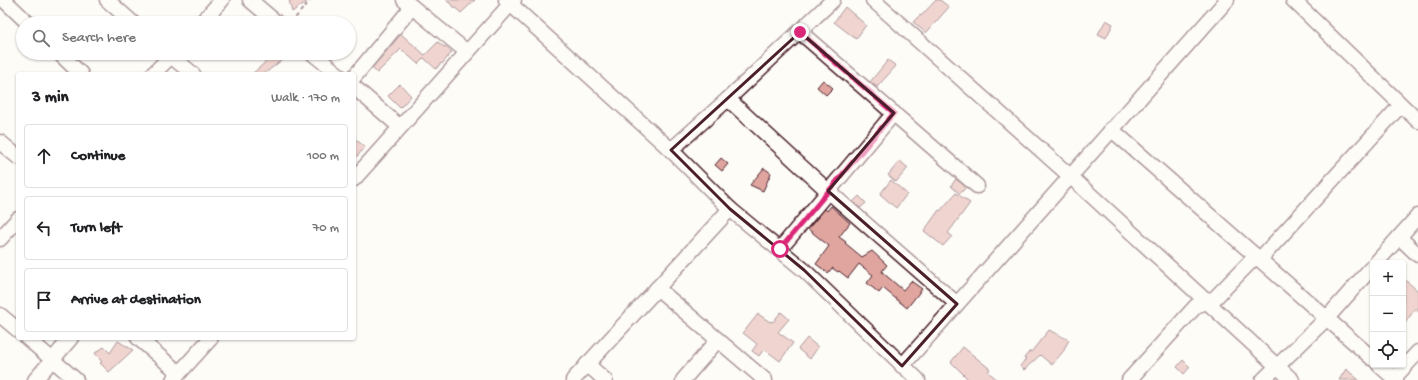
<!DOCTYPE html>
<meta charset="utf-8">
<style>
body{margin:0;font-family:"Gochi Hand",sans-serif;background:#f2f2f2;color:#202124}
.controls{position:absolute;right:12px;bottom:12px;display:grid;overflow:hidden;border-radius:4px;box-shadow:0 1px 3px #0004}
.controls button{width:36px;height:36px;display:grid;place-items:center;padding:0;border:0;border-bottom:1px solid #e0e0e0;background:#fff;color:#202124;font:20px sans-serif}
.stop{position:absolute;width:12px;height:12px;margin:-9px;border:3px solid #db2777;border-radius:50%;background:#fff}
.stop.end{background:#db2777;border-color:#fff;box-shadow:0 1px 4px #0008}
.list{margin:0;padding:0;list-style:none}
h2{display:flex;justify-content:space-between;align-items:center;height:52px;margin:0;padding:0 16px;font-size:17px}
h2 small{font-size:13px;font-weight:400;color:#757577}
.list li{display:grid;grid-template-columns:26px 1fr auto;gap:12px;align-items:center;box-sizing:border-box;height:64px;margin:0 8px 8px;padding:0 8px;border:1px solid #e0e0e0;border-radius:4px}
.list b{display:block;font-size:15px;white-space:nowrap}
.list em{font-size:13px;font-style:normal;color:#757577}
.icon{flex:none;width:22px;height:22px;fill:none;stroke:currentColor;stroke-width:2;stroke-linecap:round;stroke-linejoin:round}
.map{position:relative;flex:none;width:1418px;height:380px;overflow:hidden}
.search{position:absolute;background:#fff;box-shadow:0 1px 3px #0004;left:16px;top:16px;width:340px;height:44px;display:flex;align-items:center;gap:10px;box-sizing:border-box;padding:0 14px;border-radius:22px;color:#757577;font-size:15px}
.panel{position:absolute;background:#fff;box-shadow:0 1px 3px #0004;left:16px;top:72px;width:340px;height:268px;border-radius:4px}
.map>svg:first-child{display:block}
.building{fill:#dfa59e;stroke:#4a1f2b}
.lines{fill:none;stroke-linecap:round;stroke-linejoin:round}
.minor-casing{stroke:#4a1f2b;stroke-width:17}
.path{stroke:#4a1f2b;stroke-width:2;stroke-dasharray:4 3;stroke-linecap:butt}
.minor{stroke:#fdfcf7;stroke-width:14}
.route{stroke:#db2777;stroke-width:5}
.marked{fill:none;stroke:#4a1f2b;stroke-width:3;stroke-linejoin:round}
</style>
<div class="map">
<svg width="1418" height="380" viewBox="0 0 1418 380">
<rect width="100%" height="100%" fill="#fdfcf7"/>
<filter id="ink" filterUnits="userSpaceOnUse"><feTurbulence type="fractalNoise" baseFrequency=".025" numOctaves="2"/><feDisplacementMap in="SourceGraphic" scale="8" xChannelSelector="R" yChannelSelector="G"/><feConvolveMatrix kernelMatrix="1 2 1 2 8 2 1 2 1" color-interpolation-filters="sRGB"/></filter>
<g filter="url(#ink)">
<!-- building -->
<g class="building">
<path d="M 289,0 L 309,0 L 292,12 Z"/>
<path d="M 446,0 L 475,0 L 461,13 Z"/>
<path d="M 936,0 L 940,0 L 949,7 L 926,33 L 913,22 L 920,15 L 921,16 Z"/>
<path d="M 845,7 L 866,25 L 856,39 L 834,22 Z"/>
<path d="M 1106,20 L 1113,24 L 1106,38 L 1098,34 Z"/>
<path d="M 401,34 L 425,55 L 438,42 L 444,47 L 445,46 L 452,52 L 442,64 L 441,63 L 436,69 L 424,58 L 418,64 L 401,49 L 377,73 L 372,68 Z"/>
<path d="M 276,53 L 282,60 L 264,74 L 252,74 Z"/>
<path d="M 888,60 L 896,66 L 877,87 L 870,82 Z"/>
<path d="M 823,80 L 833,88 L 826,95 L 817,87 Z"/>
<path d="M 400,84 L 411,96 L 400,108 L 388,96 Z"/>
<path d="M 354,138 L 365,147 L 354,160 Z"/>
<path d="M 721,158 L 728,164 L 722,171 L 715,165 Z"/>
<path d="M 900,161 L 908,168 L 896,182 L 888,175 Z"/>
<path d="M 764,168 L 771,173 L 763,191 L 750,185 Z"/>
<path d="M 956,179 L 966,187 L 960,194 L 951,186 Z"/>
<path d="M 891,180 L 907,194 L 896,208 L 880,194 Z"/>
<path d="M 956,193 L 970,203 L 948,233 L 952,236 L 943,246 L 924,231 L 939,210 L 940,211 Z"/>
<path d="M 859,196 L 866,203 L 860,208 L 853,202 Z"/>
<path d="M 831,206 L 850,223 L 839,237 L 846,242 L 845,243 L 862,257 L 872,251 L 887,265 L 882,271 L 883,273 L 903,290 L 911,281 L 922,289 L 907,308 L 883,288 L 879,293 L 867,283 L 873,275 L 859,264 L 848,278 L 839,271 L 838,272 L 832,268 L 828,273 L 816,264 L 829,246 L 808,229 L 825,209 L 827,211 Z"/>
<path d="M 1403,278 L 1418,291 L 1418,312 L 1415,309 L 1403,326 Z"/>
<path d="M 781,312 L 789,319 L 778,332 L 793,343 L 780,361 L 764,349 L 759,356 L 752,351 L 757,344 L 743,333 L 758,314 L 770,322 L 771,321 L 773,322 Z"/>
<path d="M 1049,330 L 1069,340 L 1064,349 L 1065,349 L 1052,365 L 1040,355 L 1024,370 L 1020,366 L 1026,359 L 1024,358 L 1030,351 L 1031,352 Z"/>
<path d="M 807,338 L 818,347 L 810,359 L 798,349 Z"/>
<path d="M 118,341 L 133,350 L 109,372 L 100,363 L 102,362 L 95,353 L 104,347 L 110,353 Z"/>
<path d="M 963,347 L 990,369 L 988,372 L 998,380 L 969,380 L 951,362 Z"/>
<path d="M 1183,360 L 1190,367 L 1184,374 L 1177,367 Z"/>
<path d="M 1346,369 L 1359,380 L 1339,380 Z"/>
</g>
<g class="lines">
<!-- minor casing -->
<g class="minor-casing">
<g id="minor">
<path d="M 4,0 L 28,23"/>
<path d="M 107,0 L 133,23"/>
<path d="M 250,0 L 277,23"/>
<path d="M 404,0 L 467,52"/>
<path d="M 506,0 L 671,150 L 730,209 L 804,270 L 918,380"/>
<path d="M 873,0 L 1070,176 L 1292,380"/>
<path d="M 1293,0 L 1418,121"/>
<path d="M 201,23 L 222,0"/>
<path d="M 800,32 L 977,186"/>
<path d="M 59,53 L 81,74"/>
<path d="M 167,53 L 193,74"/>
<path d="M 312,53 L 338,74"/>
<path d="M 153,74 L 174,53"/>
<path d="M 354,77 L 412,7"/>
<path d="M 354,87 L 400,127"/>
<path d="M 728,99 L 828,191 L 957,304"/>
<path d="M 1111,129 L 1373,359"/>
<path d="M 0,142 L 18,157"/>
<path d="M 671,150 L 728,99 L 833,0"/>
<path d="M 354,179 L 514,0"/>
<path d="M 1399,237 L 1418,255"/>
<path d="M 0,239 L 18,219"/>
<path d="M 780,249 L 894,113"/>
<path d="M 1260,259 L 1401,105"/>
<path d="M 1376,263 L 1418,216"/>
<path d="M 657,288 L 765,380"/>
<path d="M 0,315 L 18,330"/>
<path d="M 27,338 L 76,380"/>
<path d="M 138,338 L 179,373"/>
<path d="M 587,364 L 605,380"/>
<path d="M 1379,365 L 1396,380"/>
<path d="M 902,366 L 1227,0"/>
<path d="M 1394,378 L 1418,352"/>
<path d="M 35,380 L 71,338"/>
<path d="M 173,380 L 211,338"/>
<path d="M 573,380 L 730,209"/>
<path d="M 683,380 L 718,340"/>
<path d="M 1129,380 L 1196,306 L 1215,298 L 1256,256"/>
<path d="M 1263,380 L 1327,318 L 1373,266"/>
</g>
</g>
<!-- path -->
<path class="path" d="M 291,23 L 310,0"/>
<!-- minor -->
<use href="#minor" class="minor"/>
</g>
</g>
<g class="lines" filter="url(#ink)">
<!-- route -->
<path class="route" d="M 780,249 L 894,113 L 800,32"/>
</g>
<!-- marked area -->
<path d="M0 0H1418V380H0ZM 800,32 L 894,113 L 828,191 L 957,304 L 902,366 L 804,270 L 730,209 L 671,150 Z" fill="#fdfcf7" fill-opacity=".55" fill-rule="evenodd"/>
<path class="marked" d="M 800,32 L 894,113 L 828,191 L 957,304 L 902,366 L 804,270 L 730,209 L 671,150 Z"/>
</svg>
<div class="controls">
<button>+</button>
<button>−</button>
<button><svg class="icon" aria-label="locate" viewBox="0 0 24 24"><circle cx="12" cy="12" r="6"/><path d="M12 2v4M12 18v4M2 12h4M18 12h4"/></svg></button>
</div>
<div class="stop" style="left:780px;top:249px"></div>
<div class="stop end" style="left:800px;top:32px"></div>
<div class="search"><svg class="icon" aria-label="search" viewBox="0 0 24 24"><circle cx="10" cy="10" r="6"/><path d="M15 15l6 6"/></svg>Search here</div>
<section class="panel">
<h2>3 min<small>Walk · 170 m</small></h2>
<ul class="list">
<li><svg class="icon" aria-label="ahead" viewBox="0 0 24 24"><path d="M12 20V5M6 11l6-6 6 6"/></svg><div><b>Continue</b></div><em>100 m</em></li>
<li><svg class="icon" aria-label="left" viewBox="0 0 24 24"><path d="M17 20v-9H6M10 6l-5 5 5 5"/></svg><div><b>Turn left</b></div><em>70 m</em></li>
<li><svg class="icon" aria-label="arrive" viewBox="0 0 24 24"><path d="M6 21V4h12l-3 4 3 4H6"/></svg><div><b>Arrive at destination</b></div></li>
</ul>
</section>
</div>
